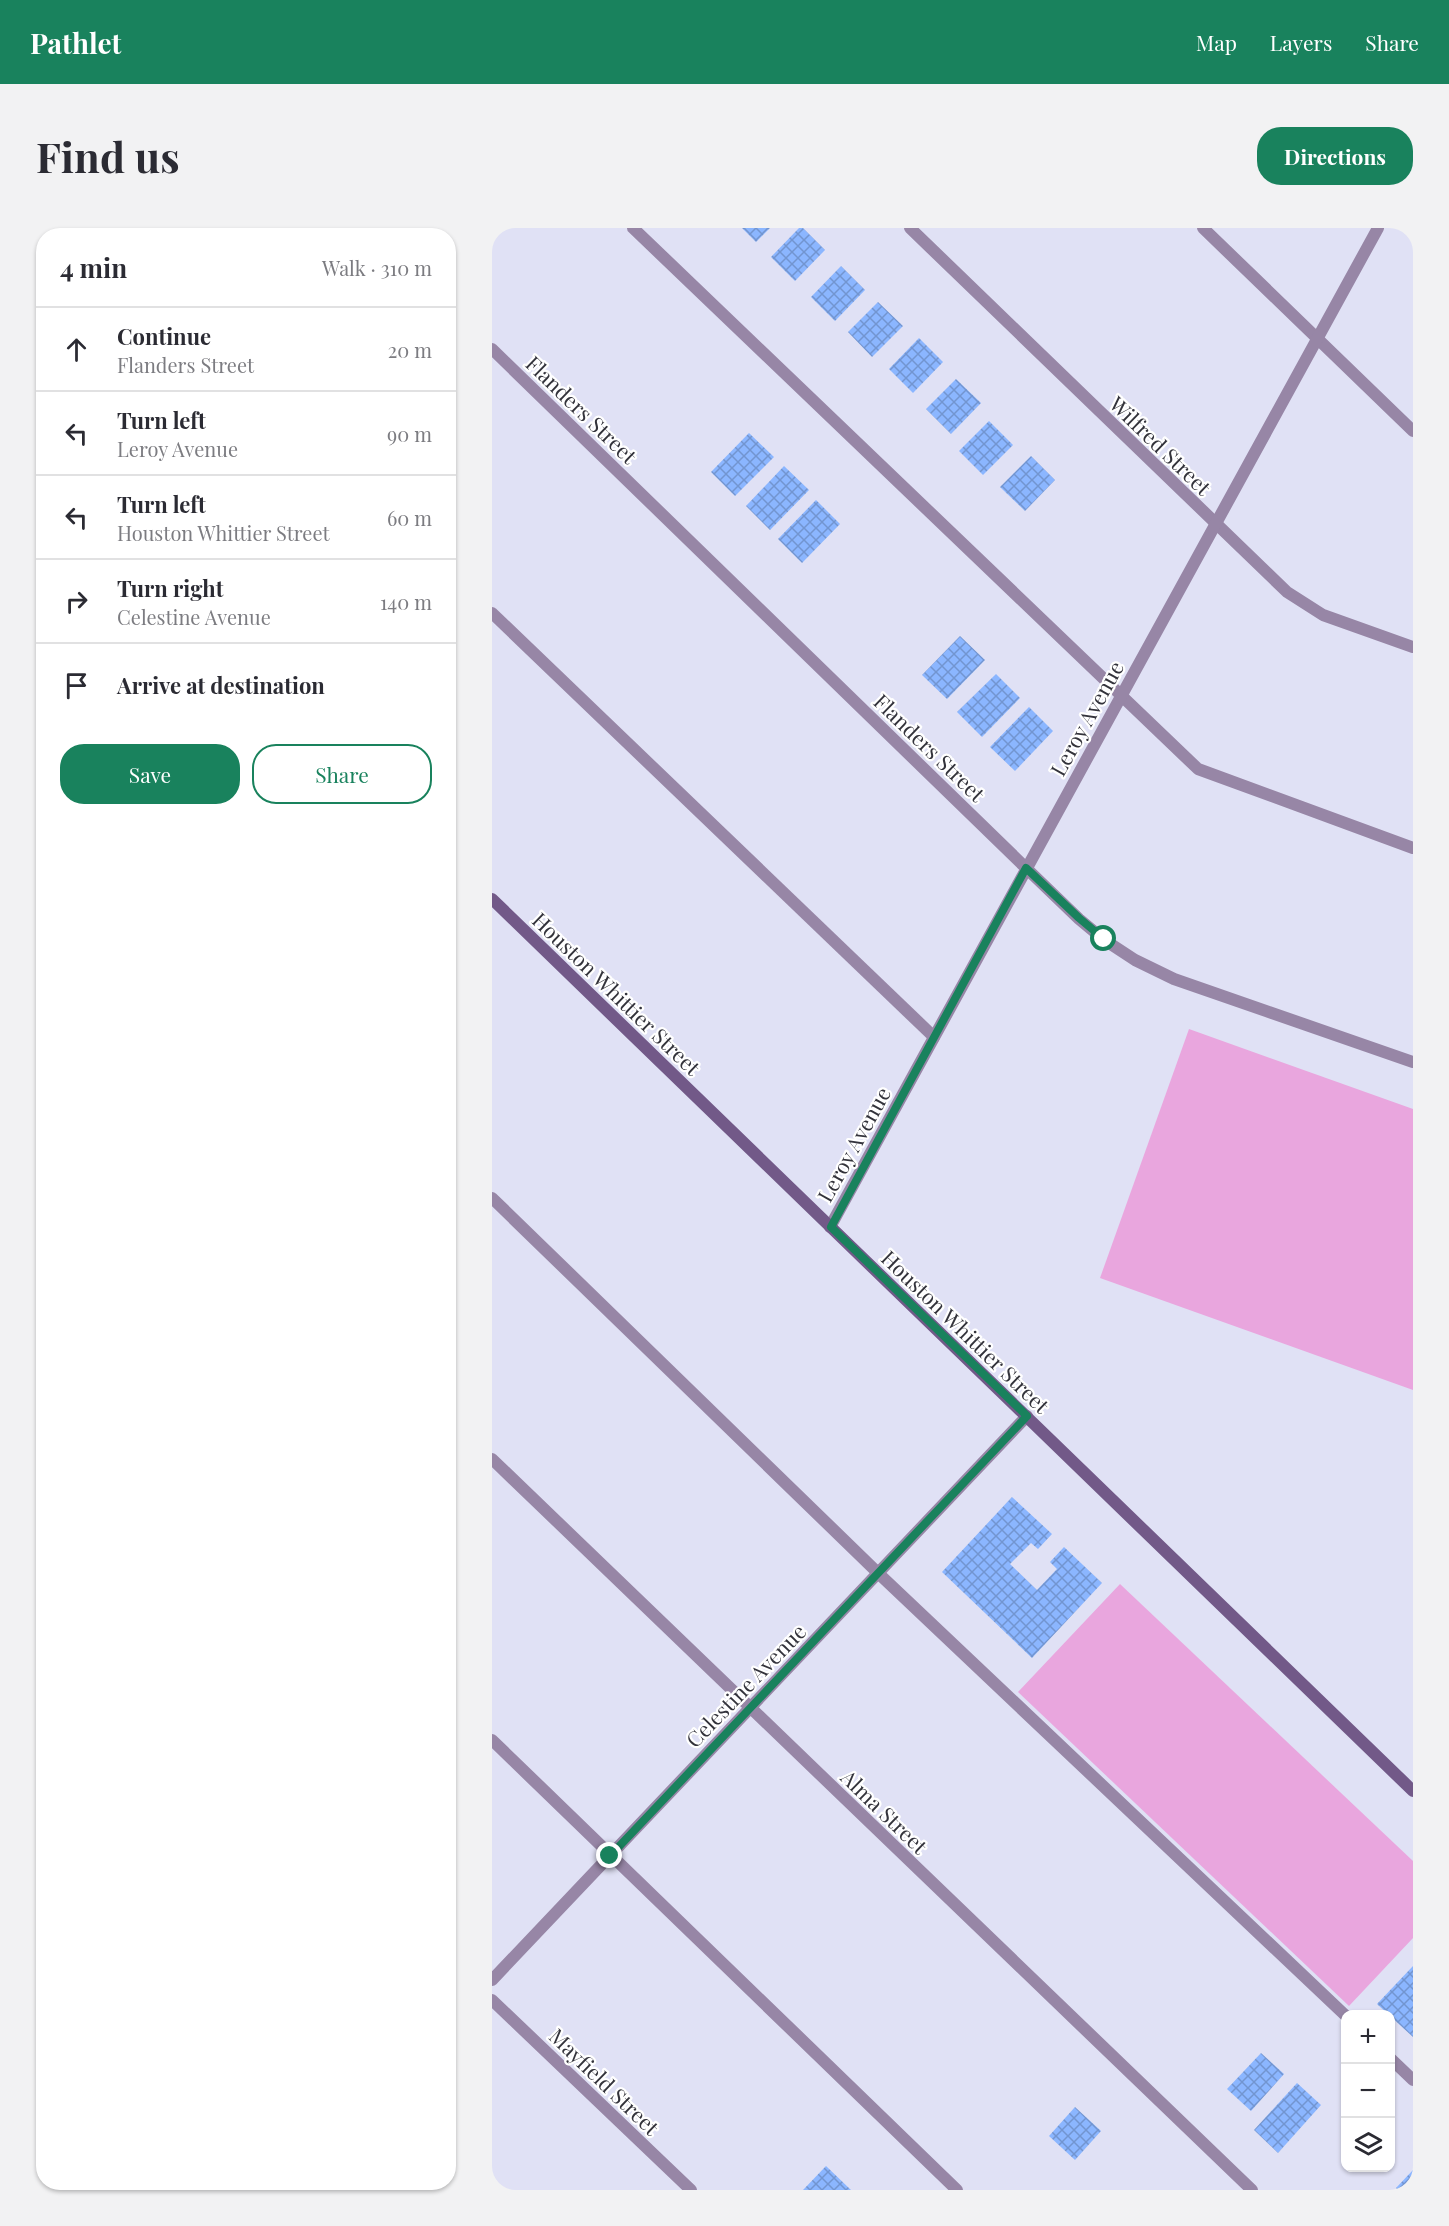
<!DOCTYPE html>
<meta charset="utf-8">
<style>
body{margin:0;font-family:"Playfair Display",serif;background:#f2f2f3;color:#2b2b33}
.controls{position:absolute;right:18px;bottom:18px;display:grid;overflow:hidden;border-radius:12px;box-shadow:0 2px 4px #0004}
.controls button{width:54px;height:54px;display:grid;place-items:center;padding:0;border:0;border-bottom:2px solid #e1e1e2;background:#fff;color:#2b2b33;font:30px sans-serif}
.stop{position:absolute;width:18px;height:18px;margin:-14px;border:4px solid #19825d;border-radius:50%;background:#fff}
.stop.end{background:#19825d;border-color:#fff;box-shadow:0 2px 6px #0008}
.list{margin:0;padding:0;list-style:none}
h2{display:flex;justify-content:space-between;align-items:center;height:78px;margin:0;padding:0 24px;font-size:26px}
h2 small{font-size:20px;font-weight:400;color:#7c7c81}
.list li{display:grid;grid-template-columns:39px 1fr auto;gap:18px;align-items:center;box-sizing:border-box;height:84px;padding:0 24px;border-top:2px solid #e1e1e2}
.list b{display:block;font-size:22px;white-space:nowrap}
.list p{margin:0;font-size:20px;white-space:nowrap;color:#7c7c81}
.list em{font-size:20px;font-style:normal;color:#7c7c81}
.actions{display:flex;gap:12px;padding:18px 24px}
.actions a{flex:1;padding:14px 0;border:2px solid #19825d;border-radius:24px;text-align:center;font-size:21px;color:#19825d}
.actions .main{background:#19825d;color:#fff}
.icon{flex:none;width:33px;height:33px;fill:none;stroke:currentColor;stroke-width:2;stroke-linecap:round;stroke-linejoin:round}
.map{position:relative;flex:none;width:921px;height:1962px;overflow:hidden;border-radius:24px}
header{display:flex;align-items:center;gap:36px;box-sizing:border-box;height:84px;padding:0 30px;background:#19825d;color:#fff}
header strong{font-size:28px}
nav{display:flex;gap:33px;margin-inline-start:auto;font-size:21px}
.intro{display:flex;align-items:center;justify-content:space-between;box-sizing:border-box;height:144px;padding:0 36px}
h1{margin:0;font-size:42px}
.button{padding:15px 27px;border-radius:24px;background:#19825d;color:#fff;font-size:21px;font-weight:700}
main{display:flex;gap:36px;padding:0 36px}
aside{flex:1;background:#fff;border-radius:24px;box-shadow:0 2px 4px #0004}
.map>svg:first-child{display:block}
.grass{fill:#e9a6de}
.building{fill:url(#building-cross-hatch)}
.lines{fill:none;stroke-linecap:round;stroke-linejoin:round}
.lane{stroke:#9786a6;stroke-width:12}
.street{stroke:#9786a6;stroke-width:12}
.secondary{stroke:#725988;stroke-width:12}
.route{stroke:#19825d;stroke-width:8}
.labels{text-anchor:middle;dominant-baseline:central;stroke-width:4.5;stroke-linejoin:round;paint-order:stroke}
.street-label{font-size:21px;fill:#33333b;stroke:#fff}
</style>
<header>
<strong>Pathlet</strong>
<nav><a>Map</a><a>Layers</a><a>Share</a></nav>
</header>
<div class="intro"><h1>Find us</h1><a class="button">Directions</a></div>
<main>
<aside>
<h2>4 min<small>Walk · 310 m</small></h2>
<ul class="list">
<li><svg class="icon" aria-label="ahead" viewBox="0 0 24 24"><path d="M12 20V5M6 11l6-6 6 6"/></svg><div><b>Continue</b><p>Flanders Street</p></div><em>20 m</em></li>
<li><svg class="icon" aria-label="left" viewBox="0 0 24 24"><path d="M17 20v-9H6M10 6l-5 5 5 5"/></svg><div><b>Turn left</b><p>Leroy Avenue</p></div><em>90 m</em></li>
<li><svg class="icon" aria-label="left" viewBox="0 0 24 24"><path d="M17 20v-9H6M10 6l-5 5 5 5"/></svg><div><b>Turn left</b><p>Houston Whittier Street</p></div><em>60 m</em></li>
<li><svg class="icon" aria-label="right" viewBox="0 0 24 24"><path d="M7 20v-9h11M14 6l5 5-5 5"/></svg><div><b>Turn right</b><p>Celestine Avenue</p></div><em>140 m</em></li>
<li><svg class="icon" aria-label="arrive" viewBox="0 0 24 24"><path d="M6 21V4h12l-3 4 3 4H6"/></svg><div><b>Arrive at destination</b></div></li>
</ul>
<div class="actions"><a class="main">Save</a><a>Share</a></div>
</aside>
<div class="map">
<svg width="921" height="1962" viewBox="0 0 921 1962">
<defs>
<pattern id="building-cross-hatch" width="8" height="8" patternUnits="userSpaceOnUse" patternTransform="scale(1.5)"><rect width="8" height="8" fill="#8bb6ff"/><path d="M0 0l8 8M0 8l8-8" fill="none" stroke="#7295d0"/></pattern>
</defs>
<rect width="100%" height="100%" fill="#e0e1f5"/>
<!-- grass -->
<g class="grass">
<path d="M 697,801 L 921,881 L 921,1162 L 608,1050 Z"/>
<path d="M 628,1356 L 921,1633 L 921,1710 L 857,1778 L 526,1464 Z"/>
</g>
<!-- building -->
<g class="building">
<path d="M 250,0 L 278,0 L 264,14 Z"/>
<path d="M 307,0 L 311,0 L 333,22 L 303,53 L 279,29 Z"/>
<path d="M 349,38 L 373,62 L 343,93 L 319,69 Z"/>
<path d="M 386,74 L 411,98 L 380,129 L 356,104 Z"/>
<path d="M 427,110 L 451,134 L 421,165 L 397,141 Z"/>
<path d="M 464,151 L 489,175 L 459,206 L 434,181 Z"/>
<path d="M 497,193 L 521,217 L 491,247 L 467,223 Z"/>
<path d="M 257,205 L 282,229 L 243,268 L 219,244 Z"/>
<path d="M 539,228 L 563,252 L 533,283 L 508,259 Z"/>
<path d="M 292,238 L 317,262 L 278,302 L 254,278 Z"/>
<path d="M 324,272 L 348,296 L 310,335 L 286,311 Z"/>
<path d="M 468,408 L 493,432 L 455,471 L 430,447 Z"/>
<path d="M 504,446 L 528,470 L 490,509 L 465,484 Z"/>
<path d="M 537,479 L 561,503 L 523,543 L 498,519 Z"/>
<path d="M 520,1269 L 560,1306 L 546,1321 L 539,1315 L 518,1336 L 545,1362 L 565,1341 L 558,1334 L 572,1319 L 610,1355 L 540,1430 L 450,1344 Z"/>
<path d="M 921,1738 L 921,1809 L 885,1776 Z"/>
<path d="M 769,1825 L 792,1846 L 759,1883 L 735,1861 Z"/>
<path d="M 805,1855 L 829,1877 L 786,1925 L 762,1902 Z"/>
<path d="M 583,1879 L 609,1903 L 583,1932 L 557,1908 Z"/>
<path d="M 334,1938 L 359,1962 L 311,1962 Z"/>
<path d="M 921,1942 L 921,1962 L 906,1962 L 904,1960 Z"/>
</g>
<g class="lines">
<!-- lane -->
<g class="lane">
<path d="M 141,0 L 706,541 L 921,620"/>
<path d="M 711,0 L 921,203"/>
<path d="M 0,385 L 442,809"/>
<path d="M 0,970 L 386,1345 L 854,1788"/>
<path d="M 0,1512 L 465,1962"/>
<path d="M 898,1830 L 921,1852"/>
</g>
<!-- street -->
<g class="street">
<path d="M 418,0 L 795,364 L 831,387 L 921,419"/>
<path d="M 0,121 L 534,640 L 587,691 L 611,711 L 643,732 L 682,751 L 921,834"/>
<path d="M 338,999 L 886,0"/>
<path d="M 0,1231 L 760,1962"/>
<path d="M 0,1752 L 535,1188"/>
<path d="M 0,1772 L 199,1962"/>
</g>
<!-- secondary -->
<path class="secondary" d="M 0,671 L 921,1563"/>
</g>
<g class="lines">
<!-- route -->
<path class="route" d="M 118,1628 L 535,1188 L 339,999 L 534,640 L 587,690 L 612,711"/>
</g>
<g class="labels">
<!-- street labels -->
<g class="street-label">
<text transform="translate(90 181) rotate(44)">Flanders Street</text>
<text transform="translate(669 217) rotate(44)">Wilfred Street</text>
<text transform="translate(594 490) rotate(-61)">Leroy Avenue</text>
<text transform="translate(438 519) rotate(44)">Flanders Street</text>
<text transform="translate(125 765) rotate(44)">Houston Whittier Street</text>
<text transform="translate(361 916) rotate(-61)">Leroy Avenue</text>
<text transform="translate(474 1103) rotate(44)">Houston Whittier Street</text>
<text transform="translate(253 1457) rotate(-46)">Celestine Avenue</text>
<text transform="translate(393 1583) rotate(44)">Alma Street</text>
<text transform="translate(113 1853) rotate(44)">Mayfield Street</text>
</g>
</g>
</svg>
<div class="controls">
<button>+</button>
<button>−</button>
<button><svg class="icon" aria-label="layers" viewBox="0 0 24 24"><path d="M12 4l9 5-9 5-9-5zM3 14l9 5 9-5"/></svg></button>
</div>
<div class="stop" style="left:612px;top:711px"></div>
<div class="stop end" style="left:118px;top:1628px"></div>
</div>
</main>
